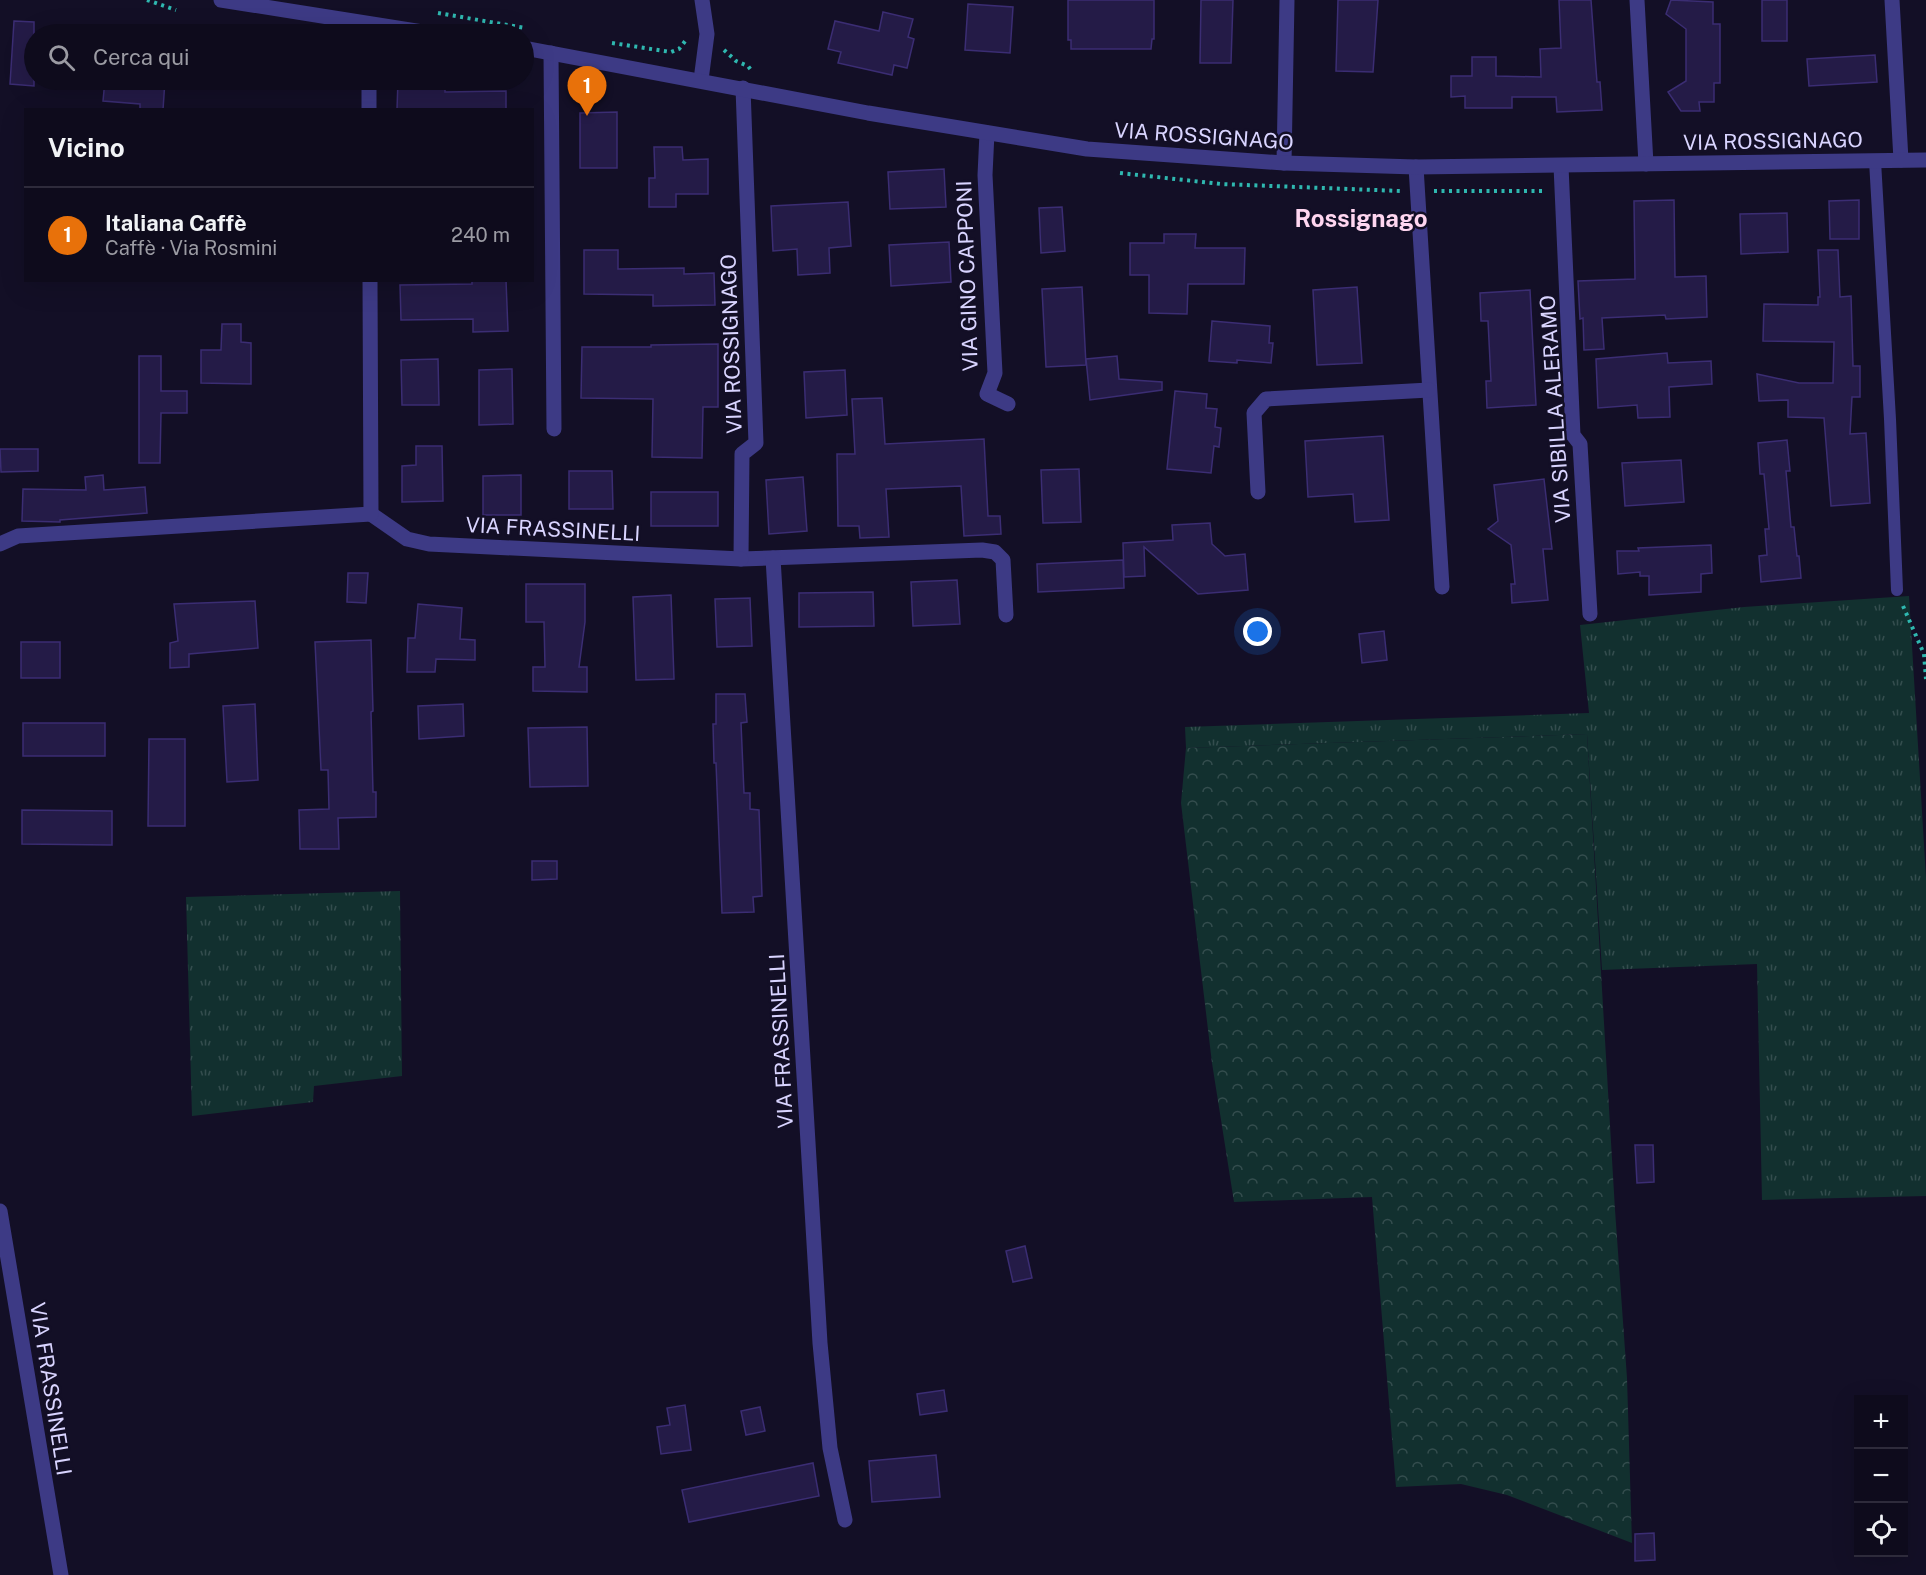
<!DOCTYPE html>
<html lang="it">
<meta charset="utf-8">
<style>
body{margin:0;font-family:"Public Sans",sans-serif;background:#171425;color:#f1f3f6}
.controls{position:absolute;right:18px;bottom:18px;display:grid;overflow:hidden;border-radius:0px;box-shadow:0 6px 24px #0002}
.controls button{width:54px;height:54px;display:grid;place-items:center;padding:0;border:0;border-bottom:2px solid #2e2b3b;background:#0e0b1c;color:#f1f3f6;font:30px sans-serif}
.you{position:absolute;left:1258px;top:632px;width:21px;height:21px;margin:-15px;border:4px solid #fff;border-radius:50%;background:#1a73e8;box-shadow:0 0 0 9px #1a73e833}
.badge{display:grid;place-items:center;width:39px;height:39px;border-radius:50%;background:#2563eb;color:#fff;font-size:20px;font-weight:700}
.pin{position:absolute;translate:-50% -50px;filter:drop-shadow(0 2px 3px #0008)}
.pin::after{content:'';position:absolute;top:32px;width:21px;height:18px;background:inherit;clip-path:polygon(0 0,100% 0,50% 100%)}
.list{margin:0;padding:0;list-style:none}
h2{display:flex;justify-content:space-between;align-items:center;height:78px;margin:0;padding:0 24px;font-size:26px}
h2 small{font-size:20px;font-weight:400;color:#9b9ba3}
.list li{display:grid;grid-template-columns:39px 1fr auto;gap:18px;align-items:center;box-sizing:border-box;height:96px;padding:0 24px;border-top:2px solid #2e2b3b}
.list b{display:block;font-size:22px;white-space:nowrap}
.list p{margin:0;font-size:20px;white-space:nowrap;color:#9b9ba3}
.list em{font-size:20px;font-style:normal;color:#9b9ba3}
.icon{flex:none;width:33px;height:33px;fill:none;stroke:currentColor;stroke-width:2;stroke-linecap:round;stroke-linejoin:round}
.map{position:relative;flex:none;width:1926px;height:1575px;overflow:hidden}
.search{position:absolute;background:#0e0b1c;box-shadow:0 6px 24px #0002;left:24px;top:24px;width:510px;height:66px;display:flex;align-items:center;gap:15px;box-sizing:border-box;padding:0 21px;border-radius:33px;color:#9b9ba3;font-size:22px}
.panel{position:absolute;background:#0e0b1c;box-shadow:0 6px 24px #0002;left:24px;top:108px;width:510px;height:174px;border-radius:0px}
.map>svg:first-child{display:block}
.grass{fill:url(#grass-tufts)}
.forest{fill:url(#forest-crowns)}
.building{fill:#241b47;stroke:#3b2d73;stroke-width:1.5}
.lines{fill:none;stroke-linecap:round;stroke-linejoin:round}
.path{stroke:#2fb8b0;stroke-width:4;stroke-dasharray:3 4.5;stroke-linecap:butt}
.service{stroke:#3d3a85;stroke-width:12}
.minor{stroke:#3d3a85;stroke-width:15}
.tertiary{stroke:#3d3a85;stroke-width:15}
.labels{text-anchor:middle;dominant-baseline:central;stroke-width:5;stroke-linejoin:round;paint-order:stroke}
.street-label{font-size:21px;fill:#d9d4ff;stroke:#130f26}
.quarter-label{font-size:24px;font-weight:bold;fill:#ffd6f0;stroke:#130f26}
</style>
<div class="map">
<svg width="1926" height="1575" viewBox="0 0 1926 1575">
<defs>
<pattern id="grass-tufts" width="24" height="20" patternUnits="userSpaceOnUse" patternTransform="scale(1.5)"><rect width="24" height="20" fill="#12302f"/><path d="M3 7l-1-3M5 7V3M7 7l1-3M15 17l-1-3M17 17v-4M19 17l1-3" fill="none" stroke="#344d4e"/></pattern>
<pattern id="forest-crowns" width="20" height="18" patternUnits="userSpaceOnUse" patternTransform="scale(1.5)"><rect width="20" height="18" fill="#12302f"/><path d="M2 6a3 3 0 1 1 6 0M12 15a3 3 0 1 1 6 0" fill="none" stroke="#344d4e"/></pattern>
</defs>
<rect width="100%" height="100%" fill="#130f26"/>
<!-- grass -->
<g class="grass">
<path d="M 1909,596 L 1926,878 L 1926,1196 L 1762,1200 L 1757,964 L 1602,970 L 1587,734 L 1186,748 L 1185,727 L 1589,713 L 1580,625 L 1744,607 Z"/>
<path d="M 400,891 L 402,1076 L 314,1086 L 313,1102 L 192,1116 L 186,897 Z"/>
</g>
<!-- forest -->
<path class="forest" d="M 1587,734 L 1615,1210 L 1627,1378 L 1632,1543 L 1507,1495 L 1461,1484 L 1396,1487 L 1372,1197 L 1234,1202 L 1212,1063 L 1181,803 L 1186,748 Z"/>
<!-- building -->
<g class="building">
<path d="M 1068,0 L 1154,0 L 1154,39 L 1152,39 L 1151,49 L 1071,49 L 1071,40 L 1068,40 Z"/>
<path d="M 1201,0 L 1233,0 L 1231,63 L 1200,63 Z"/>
<path d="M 1338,0 L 1378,0 L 1373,72 L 1336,71 Z"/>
<path d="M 1559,0 L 1591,0 L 1597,82 L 1600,82 L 1602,110 L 1557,112 L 1556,97 L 1512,97 L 1512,108 L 1465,108 L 1465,96 L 1451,97 L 1451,76 L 1472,76 L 1472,57 L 1496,57 L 1496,76 L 1541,77 L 1540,49 L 1561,48 Z"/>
<path d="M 1671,0 L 1713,2 L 1713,24 L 1720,24 L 1720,83 L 1714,83 L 1714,102 L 1699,102 L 1700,111 L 1681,111 L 1668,92 L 1686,81 L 1686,29 L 1666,14 Z"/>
<rect x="1762" y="0" width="25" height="41"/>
<path d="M 968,4 L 1013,7 L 1010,53 L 965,50 Z"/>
<path d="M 883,12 L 913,19 L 908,37 L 914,39 L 907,68 L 894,65 L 892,75 L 838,63 L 841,52 L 828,49 L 835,21 L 879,31 Z"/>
<path d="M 14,21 L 34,22 L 34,86 L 10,84 Z"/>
<path d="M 1875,55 L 1877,82 L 1809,86 L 1807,59 Z"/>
<path d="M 105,80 L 165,80 L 163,110 L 140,110 L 140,104 L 103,101 Z"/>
<path d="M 398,80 L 445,80 L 445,92 L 506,91 L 506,110 L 397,110 Z"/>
<path d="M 617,112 L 617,168 L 580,168 L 580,113 Z"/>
<path d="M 654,147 L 682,147 L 683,160 L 708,159 L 708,194 L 676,194 L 676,207 L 649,207 L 649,178 L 655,178 Z"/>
<path d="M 944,169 L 946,207 L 890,209 L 888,172 Z"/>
<path d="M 1674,200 L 1675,277 L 1706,276 L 1707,317 L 1666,319 L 1665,315 L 1602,318 L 1604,349 L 1584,350 L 1583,318 L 1580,319 L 1578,281 L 1635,279 L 1634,201 Z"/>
<path d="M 1859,200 L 1859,239 L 1830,239 L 1829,201 Z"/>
<path d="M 848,202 L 851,246 L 829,248 L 830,273 L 798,275 L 797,249 L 773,251 L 771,206 Z"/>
<path d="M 1062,207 L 1065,251 L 1041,253 L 1039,208 Z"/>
<path d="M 1787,213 L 1788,252 L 1741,254 L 1740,214 Z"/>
<path d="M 1164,234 L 1196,234 L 1195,248 L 1245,248 L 1244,284 L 1188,284 L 1187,314 L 1149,313 L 1149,275 L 1130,275 L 1130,243 L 1164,243 Z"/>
<path d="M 949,242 L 951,282 L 891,286 L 889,245 Z"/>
<path d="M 584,250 L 618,250 L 618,269 L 684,268 L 684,274 L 714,273 L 715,305 L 653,306 L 653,295 L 584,294 Z"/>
<path d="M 1818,250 L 1838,250 L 1840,297 L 1851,296 L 1853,366 L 1860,366 L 1860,397 L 1852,397 L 1850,434 L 1866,433 L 1870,503 L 1831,506 L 1824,418 L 1788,417 L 1788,400 L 1759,401 L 1757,374 L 1799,383 L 1833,383 L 1834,342 L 1763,341 L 1764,304 L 1818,305 L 1818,297 L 1820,297 Z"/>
<path d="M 472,280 L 506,280 L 508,331 L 473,332 L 473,319 L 401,320 L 400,285 L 472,284 Z"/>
<path d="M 1082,287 L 1086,365 L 1046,367 L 1042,289 Z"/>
<path d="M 1357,287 L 1362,363 L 1317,365 L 1313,290 Z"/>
<path d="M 1530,290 L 1536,405 L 1487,408 L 1486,381 L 1491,381 L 1488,321 L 1481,321 L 1480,293 Z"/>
<path d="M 1212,321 L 1270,326 L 1269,343 L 1273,343 L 1271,363 L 1237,360 L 1237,363 L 1209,361 Z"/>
<path d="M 222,324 L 241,324 L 241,342 L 251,343 L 251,384 L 201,383 L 201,350 L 221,350 Z"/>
<path d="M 718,344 L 718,407 L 703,407 L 702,458 L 652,457 L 653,399 L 581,398 L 582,347 L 651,347 L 651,345 Z"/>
<path d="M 1667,353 L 1668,363 L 1711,361 L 1712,384 L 1669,387 L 1670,417 L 1638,418 L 1637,405 L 1598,408 L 1596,359 Z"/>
<path d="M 139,356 L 161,356 L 161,391 L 187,391 L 187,413 L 161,413 L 160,463 L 139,463 Z"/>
<path d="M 1117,356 L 1119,379 L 1162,382 L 1162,390 L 1090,400 L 1086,359 Z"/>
<path d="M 438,359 L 439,405 L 402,405 L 401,360 Z"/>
<path d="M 512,369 L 513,424 L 479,425 L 479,370 Z"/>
<path d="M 845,370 L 847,415 L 806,418 L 804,372 Z"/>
<path d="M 1175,391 L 1207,394 L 1206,408 L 1217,409 L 1215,427 L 1221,428 L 1219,447 L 1214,446 L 1211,473 L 1167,469 Z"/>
<path d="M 882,398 L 885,444 L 984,439 L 988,516 L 1000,516 L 1001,534 L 964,536 L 961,486 L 886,489 L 889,537 L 860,538 L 859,526 L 838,526 L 837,454 L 855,454 L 852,399 Z"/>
<path d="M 1383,436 L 1389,520 L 1355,522 L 1353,494 L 1308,497 L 1305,441 Z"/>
<path d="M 1787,440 L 1790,471 L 1786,471 L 1791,527 L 1794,527 L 1797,556 L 1799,556 L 1801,578 L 1761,582 L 1759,556 L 1767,555 L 1765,529 L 1769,529 L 1764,474 L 1760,474 L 1758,443 Z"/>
<path d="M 416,446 L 442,446 L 443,501 L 402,502 L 402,466 L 416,465 Z"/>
<path d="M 0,449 L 38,449 L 38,471 L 1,472 Z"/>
<path d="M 1681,460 L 1684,502 L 1625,506 L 1622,463 Z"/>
<path d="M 1079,469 L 1081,522 L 1043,523 L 1041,470 Z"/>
<path d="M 569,471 L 612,471 L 613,509 L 569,509 Z"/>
<path d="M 103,475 L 104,490 L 145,487 L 147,513 L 60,520 L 60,522 L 22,521 L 23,489 L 86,490 L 85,477 Z"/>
<path d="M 521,475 L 521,515 L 483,515 L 483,476 Z"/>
<path d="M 803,477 L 807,531 L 769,534 L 766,480 Z"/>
<path d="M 1544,479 L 1552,549 L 1543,549 L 1548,600 L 1512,603 L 1511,584 L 1515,584 L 1511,545 L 1488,529 L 1498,521 L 1494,485 Z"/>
<rect x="651" y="492" width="67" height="34"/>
<path d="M 1210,523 L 1212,544 L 1225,556 L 1245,554 L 1248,590 L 1198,594 L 1144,547 L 1145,576 L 1124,577 L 1123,543 L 1173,540 L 1172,525 Z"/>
<path d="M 1711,545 L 1712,573 L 1701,574 L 1701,592 L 1649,595 L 1649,576 L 1640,576 L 1640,572 L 1618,574 L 1617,551 L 1639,551 L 1638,548 Z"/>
<path d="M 1123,560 L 1124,588 L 1038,592 L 1037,564 Z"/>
<path d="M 348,573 L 368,573 L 366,603 L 347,602 Z"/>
<path d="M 957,580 L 960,624 L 913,626 L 911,582 Z"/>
<path d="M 526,584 L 585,584 L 585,622 L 579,667 L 587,667 L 587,692 L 533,691 L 533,667 L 545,667 L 544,622 L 526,622 Z"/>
<path d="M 873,592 L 874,626 L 799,627 L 799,593 Z"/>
<path d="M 671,595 L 674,679 L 636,680 L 633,597 Z"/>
<path d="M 750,598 L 752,646 L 717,647 L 715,599 Z"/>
<path d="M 255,601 L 258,648 L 189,654 L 189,667 L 170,668 L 170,643 L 178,641 L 174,604 Z"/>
<path d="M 418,604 L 462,608 L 460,639 L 475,640 L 475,660 L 436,659 L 435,672 L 407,672 L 408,638 L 415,638 Z"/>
<path d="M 1384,631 L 1387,660 L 1362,663 L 1359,634 Z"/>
<path d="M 371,640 L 373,711 L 371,712 L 373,792 L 376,792 L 376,817 L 338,818 L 339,849 L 300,849 L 299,810 L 329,809 L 328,770 L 321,770 L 315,642 Z"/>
<rect x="21" y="642" width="39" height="36"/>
<path d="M 716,694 L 745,694 L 747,722 L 741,723 L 744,793 L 750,793 L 750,809 L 759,810 L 762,896 L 753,897 L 754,912 L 722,913 L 716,763 L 714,763 L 713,724 L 716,724 Z"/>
<path d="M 255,704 L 258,780 L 227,782 L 223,706 Z"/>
<path d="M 463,704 L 464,736 L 419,739 L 418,706 Z"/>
<rect x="23" y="723" width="82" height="33"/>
<path d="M 587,727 L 588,786 L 530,787 L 528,728 Z"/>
<path d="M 149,739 L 185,739 L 185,826 L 148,826 Z"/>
<path d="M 22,810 L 112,811 L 112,845 L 22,844 Z"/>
<path d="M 532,861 L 557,861 L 557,879 L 532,880 Z"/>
<path d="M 1635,1145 L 1653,1145 L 1654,1182 L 1637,1183 Z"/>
<path d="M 1025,1246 L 1032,1278 L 1013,1282 L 1006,1251 Z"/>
<path d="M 944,1390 L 947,1411 L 920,1415 L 917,1394 Z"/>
<path d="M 685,1405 L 691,1450 L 661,1454 L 657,1427 L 670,1425 L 667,1408 Z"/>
<path d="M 760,1407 L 765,1431 L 746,1435 L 741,1411 Z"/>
<path d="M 936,1455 L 940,1497 L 872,1502 L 869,1461 Z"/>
<path d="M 813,1463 L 819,1496 L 689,1522 L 682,1490 Z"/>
<path d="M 1654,1533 L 1655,1560 L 1635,1561 L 1635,1534 Z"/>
</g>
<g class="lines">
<!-- path -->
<g class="path">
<path d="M 147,0 L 176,10"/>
<path d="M 438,13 L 525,28"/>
<path d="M 612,43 L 671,52 L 679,49 L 686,40"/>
<path d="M 724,50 L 736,61 L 748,66 L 751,70"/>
<path d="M 1120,173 L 1221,184 L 1400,191"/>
<path d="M 1434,191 L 1544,191"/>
<path d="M 1903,606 L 1924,654 L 1926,679"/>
</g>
<!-- service -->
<path class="service" d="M 1875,161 L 1890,419 L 1897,590"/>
<!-- minor -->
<g class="minor">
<path d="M 1637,0 L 1646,164"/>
<path d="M 1892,0 L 1901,160"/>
<path d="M 551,53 L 554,429"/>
<path d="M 369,80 L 369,110"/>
<path d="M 701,80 L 707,34 L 702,0"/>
<path d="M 743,88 L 756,443 L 742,454 L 741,559 L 982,550 L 995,552 L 1003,560 L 1006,615"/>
<path d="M 987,133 L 985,175 L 995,373 L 987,394 L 1008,404"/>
<path d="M 1284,163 L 1287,0"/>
<path d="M 1561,166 L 1573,435 L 1580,444 L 1590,614"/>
<path d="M 1416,167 L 1442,587"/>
<path d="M 1258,492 L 1254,413 L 1266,399 L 1429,390"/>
<path d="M 371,514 L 407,539 L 429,544 L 741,559"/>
<path d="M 0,544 L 18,536 L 371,514 L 370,280"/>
<path d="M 773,558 L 820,1343 L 830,1448 L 845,1520"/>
<path d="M 0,1211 L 61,1575"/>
</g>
<!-- tertiary -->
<g class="tertiary">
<path d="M 221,0 L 435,34"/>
<path d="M 524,48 L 868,113 L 1087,149 L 1284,163 L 1416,167 L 1926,160"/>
</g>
</g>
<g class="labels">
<!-- street labels -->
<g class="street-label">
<text transform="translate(1204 136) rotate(4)">VIA ROSSIGNAGO</text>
<text transform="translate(1773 141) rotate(-1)">VIA ROSSIGNAGO</text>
<text transform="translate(967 276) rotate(-92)">VIA GINO CAPPONI</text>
<text transform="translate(731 344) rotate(-92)">VIA ROSSIGNAGO</text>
<text transform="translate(1555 409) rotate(-94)">VIA SIBILLA ALERAMO</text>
<text transform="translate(553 529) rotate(3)">VIA FRASSINELLI</text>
<text transform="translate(781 1041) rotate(-93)">VIA FRASSINELLI</text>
<text transform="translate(51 1389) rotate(81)">VIA FRASSINELLI</text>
</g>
<!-- quarter labels -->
<g class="quarter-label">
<text x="1361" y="218">Rossignago</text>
</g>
</g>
</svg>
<div class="controls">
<button>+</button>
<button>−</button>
<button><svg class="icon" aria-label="locate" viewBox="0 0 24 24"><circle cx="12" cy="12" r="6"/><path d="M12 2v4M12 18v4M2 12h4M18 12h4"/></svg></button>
</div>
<div class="you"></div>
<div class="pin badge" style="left:587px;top:116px;background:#e8710a">1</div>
<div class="search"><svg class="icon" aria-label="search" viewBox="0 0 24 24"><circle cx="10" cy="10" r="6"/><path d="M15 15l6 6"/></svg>Cerca qui</div>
<section class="panel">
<h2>Vicino<small></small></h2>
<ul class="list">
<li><span class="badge" style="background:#e8710a">1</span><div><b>Italiana Caffè</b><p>Caffè · Via Rosmini</p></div><em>240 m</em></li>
</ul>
</section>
</div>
